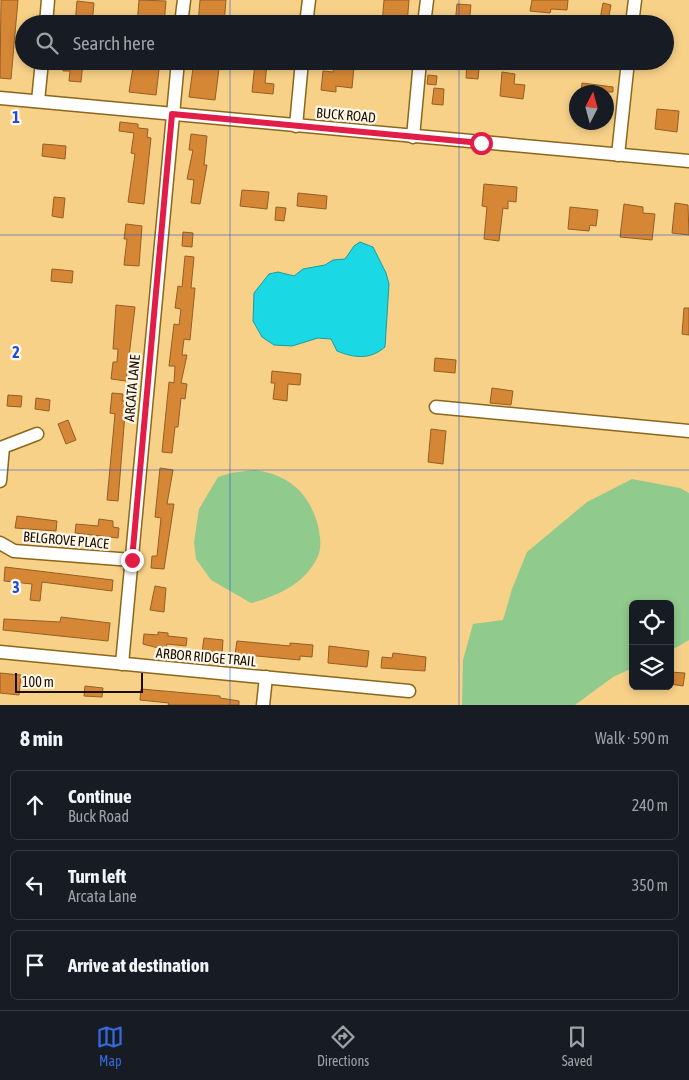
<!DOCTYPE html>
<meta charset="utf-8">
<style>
body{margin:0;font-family:"Asap Condensed",sans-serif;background:#20242c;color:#f1f3f6}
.controls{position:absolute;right:15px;bottom:15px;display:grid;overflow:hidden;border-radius:8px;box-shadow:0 2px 8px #0003}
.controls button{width:45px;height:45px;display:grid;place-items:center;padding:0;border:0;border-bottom:1px solid #363941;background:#171b24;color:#f1f3f6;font:25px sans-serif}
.compass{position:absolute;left:569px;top:85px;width:45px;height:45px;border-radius:50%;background:#171b24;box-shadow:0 2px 8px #0003;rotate:6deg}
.scale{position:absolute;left:15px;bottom:12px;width:128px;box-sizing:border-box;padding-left:5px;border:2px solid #190e00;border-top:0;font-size:14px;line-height:18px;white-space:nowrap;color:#190e00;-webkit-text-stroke:4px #fff7e9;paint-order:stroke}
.stop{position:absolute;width:15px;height:15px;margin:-11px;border:4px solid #e11d48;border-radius:50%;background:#fff}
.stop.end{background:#e11d48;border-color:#fff;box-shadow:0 1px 5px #0008}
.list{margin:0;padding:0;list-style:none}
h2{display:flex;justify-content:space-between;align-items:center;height:65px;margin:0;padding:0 20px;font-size:21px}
h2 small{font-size:16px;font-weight:400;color:#9ea1a6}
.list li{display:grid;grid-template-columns:32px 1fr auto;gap:15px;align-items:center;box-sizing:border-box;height:70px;margin:0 10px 10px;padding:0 10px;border:1px solid #363941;border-radius:8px}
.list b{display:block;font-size:19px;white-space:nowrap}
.list p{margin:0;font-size:16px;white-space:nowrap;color:#9ea1a6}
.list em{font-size:16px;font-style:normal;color:#9ea1a6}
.icon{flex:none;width:28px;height:28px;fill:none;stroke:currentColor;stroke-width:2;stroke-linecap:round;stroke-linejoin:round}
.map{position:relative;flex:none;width:689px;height:705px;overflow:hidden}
.search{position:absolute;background:#171b24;box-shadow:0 2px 8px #0003;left:15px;right:15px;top:15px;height:55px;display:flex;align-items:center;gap:12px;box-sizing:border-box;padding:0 18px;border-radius:28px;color:#9ea1a6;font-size:19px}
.sheet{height:305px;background:#171b24}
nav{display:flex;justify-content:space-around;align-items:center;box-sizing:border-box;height:70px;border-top:1px solid #363941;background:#171b24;font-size:14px;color:#9ea1a6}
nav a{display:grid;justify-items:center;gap:2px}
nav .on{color:#3569d8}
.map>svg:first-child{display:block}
.green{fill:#91ca8d}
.water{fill:#1bd8e5;stroke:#1a9ba0}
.building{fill:#d58736;stroke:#955e25}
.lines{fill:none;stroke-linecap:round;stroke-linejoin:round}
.minor-casing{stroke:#8a6719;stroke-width:15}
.minor{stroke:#fff;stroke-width:12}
.route{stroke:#e11d48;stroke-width:6}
.grid{fill:none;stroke:#1d4ed8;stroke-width:1;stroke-opacity:0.55}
.labels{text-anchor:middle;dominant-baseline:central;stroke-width:4.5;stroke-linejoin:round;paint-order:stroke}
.street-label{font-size:14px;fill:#190e00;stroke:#fff7e9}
.grid-label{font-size:16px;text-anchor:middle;font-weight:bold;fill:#1d4ed8;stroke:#fff7e9;stroke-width:4.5;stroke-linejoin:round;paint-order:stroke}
</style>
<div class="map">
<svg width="689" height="705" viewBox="0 0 689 705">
<rect width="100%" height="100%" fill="#f7d188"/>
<!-- green -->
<g class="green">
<path d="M 254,470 C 289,474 310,494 318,526 C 320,536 322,547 318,556 C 306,583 278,596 251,603 L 211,580 L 196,559 L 194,542 L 199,509 L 218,477 L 231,473 Z"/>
<path d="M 632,479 L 680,488 L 689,493 L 689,640 L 670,651 L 670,604 L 633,604 L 633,668 L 613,677 L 575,705 L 462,705 L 463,660 L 473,624 L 503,620 L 512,589 L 527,552 L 587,502 Z"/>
</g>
<!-- water -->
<path class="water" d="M 360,242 L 373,247 L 386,273 L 389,284 L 385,347 C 370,360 354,358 337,351 L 331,339 L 318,338 L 292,346 L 274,345 L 262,337 L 253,321 L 254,293 L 269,274 L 278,272 L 294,276 L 303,269 L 325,265 L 333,260 L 345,259 L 354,246 Z"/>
<!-- building -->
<g class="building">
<path d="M 1,0 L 18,0 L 11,79 L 0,78 Z"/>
<path d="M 139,0 L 166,1 L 164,24 L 137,24 Z"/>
<path d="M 200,0 L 226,0 L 224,24 L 198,24 Z"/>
<path d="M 384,0 L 409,0 L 407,24 L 382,24 Z"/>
<path d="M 532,0 L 568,0 L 567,10 L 551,9 L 550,13 L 530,11 Z"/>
<path d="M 77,1 L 94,3 L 92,24 L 75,24 Z"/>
<path d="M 603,3 L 611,5 L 608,21 L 600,19 Z"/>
<path d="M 457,4 L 471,5 L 469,24 L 455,24 Z"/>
<path d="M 64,61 L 83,62 L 81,82 L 69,81 L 70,71 L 63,71 Z"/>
<path d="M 134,61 L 160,61 L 156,95 L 129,92 Z"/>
<path d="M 194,61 L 220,61 L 215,100 L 189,97 Z"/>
<path d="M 335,61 L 363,62 L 362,68 L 354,67 L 352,88 L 336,86 L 336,92 L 321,90 L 323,71 L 333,72 Z"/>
<path d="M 467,62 L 474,63 L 474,68 L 479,69 L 478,79 L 466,78 Z"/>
<path d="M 255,63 L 267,64 L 265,83 L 274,84 L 273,94 L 252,92 Z"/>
<path d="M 502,72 L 515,74 L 514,84 L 525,85 L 523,99 L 500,96 Z"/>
<path d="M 428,75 L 437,76 L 436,85 L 427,84 Z"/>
<path d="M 582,83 L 613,87 L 613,92 L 581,92 Z"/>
<path d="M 434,88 L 444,89 L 443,105 L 432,104 Z"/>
<path d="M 657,109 L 679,111 L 677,132 L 655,129 Z"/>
<path d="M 120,122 L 138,124 L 138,128 L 148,129 L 147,137 L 151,138 L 144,204 L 128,202 L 135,154 L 131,153 L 134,133 L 119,131 Z"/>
<path d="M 191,134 L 207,136 L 204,165 L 207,165 L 200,204 L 191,203 L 194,180 L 187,179 L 193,150 L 189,150 Z"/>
<path d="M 43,144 L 66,146 L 65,159 L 42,156 Z"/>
<path d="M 484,184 L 517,187 L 516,202 L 508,201 L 508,209 L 503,208 L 499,241 L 484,239 L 487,207 L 482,206 Z"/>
<path d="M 242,190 L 269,192 L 267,209 L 240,206 Z"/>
<path d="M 298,193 L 327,196 L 326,209 L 297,206 Z"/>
<path d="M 54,197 L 65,198 L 63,218 L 52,216 Z"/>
<path d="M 675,203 L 688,205 L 689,235 L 672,233 Z"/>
<path d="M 624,204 L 643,207 L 643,213 L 655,214 L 652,240 L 620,237 Z"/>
<path d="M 276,207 L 286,208 L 284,221 L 275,220 Z"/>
<path d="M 570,207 L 598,210 L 596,226 L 590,225 L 589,231 L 568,229 Z"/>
<path d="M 126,224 L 142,226 L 139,266 L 124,265 L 127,239 L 124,239 Z"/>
<path d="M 183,232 L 193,233 L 192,247 L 182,246 Z"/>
<path d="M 185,256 L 194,257 L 191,288 L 195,288 L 190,340 L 184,339 L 182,355 L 187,355 L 181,383 L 187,384 L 185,399 L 181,398 L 178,427 L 175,427 L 172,453 L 162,452 L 169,382 L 174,383 L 175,366 L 169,366 L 174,324 L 179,325 L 181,309 L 175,308 L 178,286 L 182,287 Z"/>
<path d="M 52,269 L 73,271 L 72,283 L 51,281 Z"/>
<path d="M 116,305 L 135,307 L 126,381 L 111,379 L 113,362 L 117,362 L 118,349 L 113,349 Z"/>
<path d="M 684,308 L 689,308 L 689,335 L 682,334 Z"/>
<path d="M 435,358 L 456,360 L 455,373 L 434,371 Z"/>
<path d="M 272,371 L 301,374 L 300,385 L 288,384 L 287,401 L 273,399 L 275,383 L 271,383 Z"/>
<path d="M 492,388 L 513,391 L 511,405 L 490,403 Z"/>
<path d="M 112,393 L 123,394 L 122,401 L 126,401 L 118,501 L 107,500 L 115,414 L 110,413 Z"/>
<path d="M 8,395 L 22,396 L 21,407 L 7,406 Z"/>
<path d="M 36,398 L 50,400 L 49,411 L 35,409 Z"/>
<path d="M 68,420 L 76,440 L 66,444 L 58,424 Z"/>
<path d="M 431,429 L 446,431 L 443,464 L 428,462 Z"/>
<path d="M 160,468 L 173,470 L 167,504 L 174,504 L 164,569 L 151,568 L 152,556 L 157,556 L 161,518 L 155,517 Z"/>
<path d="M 17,516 L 57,521 L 56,531 L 15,528 Z"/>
<path d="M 99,519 L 113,521 L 113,527 L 119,528 L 118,538 L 75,533 L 76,524 L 98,526 Z"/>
<path d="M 5,567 L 113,580 L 112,591 L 42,582 L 40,601 L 30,600 L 32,584 L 4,581 Z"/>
<path d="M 155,586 L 166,588 L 164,612 L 150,610 Z"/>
<path d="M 61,617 L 110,623 L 108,641 L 3,630 L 4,619 L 60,622 Z"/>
<path d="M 158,632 L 168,633 L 168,636 L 187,638 L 186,646 L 167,644 L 166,650 L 143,644 L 144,634 L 158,635 Z"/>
<path d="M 204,638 L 223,640 L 222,654 L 202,652 Z"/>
<path d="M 237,641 L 290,646 L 290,643 L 313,645 L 312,657 L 300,656 L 300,660 L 235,654 Z"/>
<path d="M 329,646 L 369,651 L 367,667 L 328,663 Z"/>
<path d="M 393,653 L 426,657 L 425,671 L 381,668 L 382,657 L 392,658 Z"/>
<path d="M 670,672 L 685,673 L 683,686 L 670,684 Z"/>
<path d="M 0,673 L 21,675 L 19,695 L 0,693 Z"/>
<path d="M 85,686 L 103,688 L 102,697 L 84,696 Z"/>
<path d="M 141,689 L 220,696 L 220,698 L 239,701 L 239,705 L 168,705 L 169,703 L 140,700 Z"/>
</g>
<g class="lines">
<!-- minor casing -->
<g class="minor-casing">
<g id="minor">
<path d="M 46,24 L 48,0"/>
<path d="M 181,24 L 184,0"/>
<path d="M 306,24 L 309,0"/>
<path d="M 424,24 L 427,0"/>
<path d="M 632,24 L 635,0"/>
<path d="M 0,98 L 689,161"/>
<path d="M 38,101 L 42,61"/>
<path d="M 296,126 L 302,61"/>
<path d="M 413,137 L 420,61"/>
<path d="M 618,155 L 628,61"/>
<path d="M 436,407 L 689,431"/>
<path d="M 0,481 L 3,447 L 37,434"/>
<path d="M 0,543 L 14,551 L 132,560"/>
<path d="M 0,652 L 409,691"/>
<path d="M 122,664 L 178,61"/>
<path d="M 263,705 L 266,677"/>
</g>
</g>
<!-- minor -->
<use href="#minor" class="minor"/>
</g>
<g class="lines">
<!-- route -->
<path class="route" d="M 132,560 L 172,114 L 481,143"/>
</g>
<!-- grid -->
<path class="grid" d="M 230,0 L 230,24M 459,0 L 459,24M 230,61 L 230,705M 459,61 L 459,705M 0,235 L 689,235M 0,470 L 689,470"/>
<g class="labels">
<!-- street labels -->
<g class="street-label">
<text transform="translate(346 115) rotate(5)">BUCK ROAD</text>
<text transform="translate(132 388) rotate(-85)">ARCATA LANE</text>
<text transform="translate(66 540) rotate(5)">BELGROVE PLACE</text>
<text transform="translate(206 657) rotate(5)">ARBOR RIDGE TRAIL</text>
</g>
</g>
<g class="grid-label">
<text x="16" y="123">1</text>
<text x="16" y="358">2</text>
<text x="16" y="593">3</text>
</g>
</svg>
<div class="controls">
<button><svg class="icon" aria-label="locate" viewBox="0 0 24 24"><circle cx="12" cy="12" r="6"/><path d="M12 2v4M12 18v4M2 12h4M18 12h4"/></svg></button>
<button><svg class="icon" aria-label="layers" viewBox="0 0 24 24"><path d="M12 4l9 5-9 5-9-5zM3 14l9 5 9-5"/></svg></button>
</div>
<svg class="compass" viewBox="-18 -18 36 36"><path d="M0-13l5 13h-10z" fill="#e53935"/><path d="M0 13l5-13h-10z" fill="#9ea1a6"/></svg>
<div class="scale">100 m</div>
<div class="stop" style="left:481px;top:143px"></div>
<div class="stop end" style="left:132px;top:560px"></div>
<div class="search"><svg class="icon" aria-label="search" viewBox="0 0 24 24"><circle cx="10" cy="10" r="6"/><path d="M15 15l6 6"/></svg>Search here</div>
</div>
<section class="sheet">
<h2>8 min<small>Walk · 590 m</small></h2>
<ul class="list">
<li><svg class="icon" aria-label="ahead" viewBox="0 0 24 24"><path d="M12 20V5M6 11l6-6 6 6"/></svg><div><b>Continue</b><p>Buck Road</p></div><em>240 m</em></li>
<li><svg class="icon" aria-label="left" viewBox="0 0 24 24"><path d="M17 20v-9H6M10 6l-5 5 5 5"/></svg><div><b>Turn left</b><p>Arcata Lane</p></div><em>350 m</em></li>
<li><svg class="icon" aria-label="arrive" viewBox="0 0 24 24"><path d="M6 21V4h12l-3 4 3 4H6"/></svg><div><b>Arrive at destination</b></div></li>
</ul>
</section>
<nav>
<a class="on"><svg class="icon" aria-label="map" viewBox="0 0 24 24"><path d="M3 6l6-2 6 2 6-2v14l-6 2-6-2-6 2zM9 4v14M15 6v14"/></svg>Map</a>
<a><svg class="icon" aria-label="directions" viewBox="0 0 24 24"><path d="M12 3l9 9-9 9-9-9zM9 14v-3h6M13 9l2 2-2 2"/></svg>Directions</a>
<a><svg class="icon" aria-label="saved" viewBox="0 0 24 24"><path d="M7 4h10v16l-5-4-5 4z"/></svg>Saved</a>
</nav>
